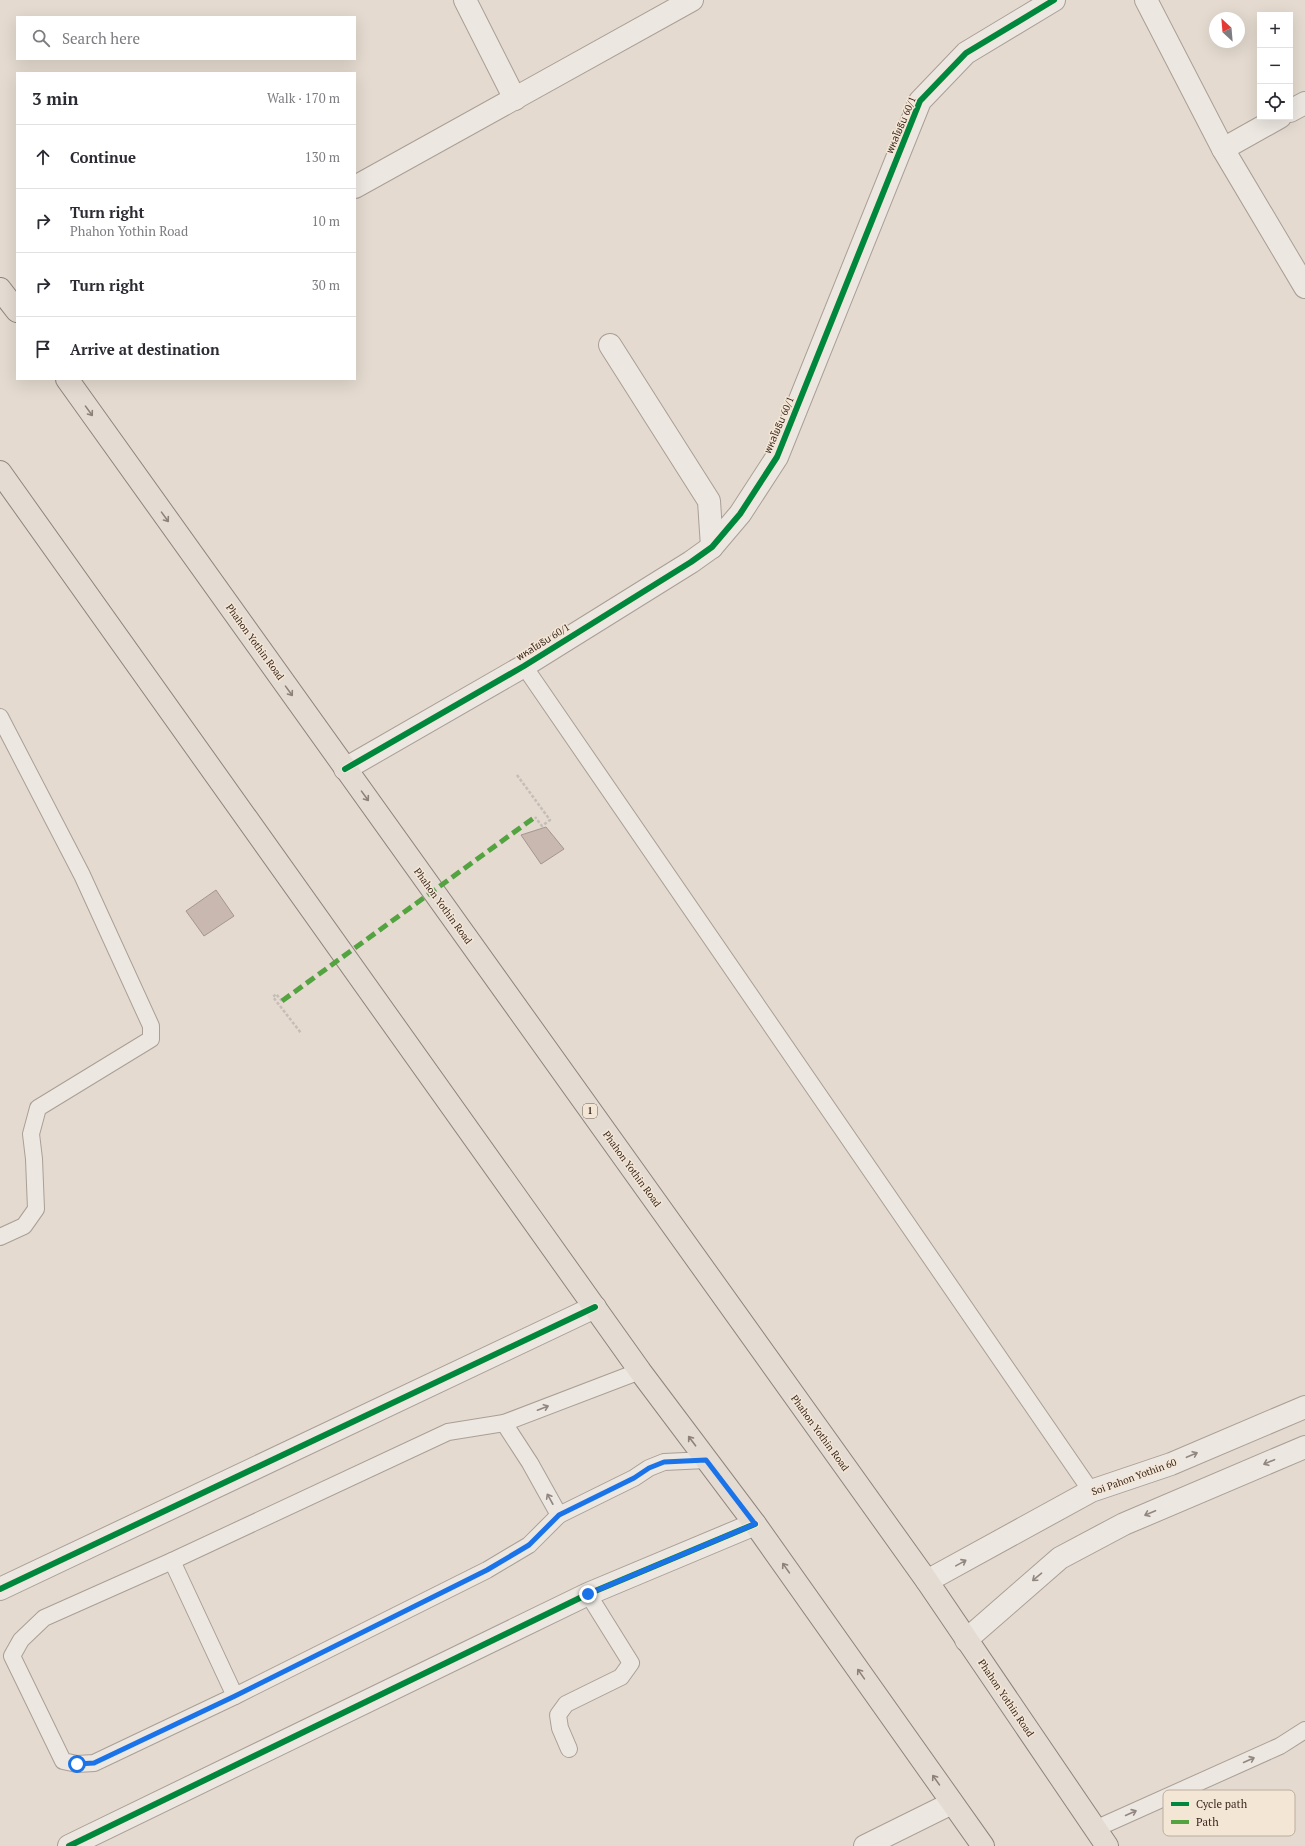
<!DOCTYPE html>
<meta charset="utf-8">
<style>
body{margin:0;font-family:"PT Serif","Noto Sans Thai",serif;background:#f7f7f7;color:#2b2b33}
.controls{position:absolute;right:12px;top:12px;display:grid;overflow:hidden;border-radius:0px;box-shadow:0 4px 16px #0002}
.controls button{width:36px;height:36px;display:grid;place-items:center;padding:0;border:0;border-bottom:1px solid #e1e1e2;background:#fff;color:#2b2b33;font:20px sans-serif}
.compass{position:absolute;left:1209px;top:12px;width:36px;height:36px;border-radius:50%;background:#fff;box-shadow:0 4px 16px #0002;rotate:334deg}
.stop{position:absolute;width:12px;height:12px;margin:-9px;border:3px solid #1a73e8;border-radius:50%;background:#fff}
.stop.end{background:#1a73e8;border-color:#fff;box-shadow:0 1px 4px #0008}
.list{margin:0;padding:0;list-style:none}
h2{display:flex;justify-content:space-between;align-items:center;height:52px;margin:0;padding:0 16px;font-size:17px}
h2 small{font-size:13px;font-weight:400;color:#7c7c81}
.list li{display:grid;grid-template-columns:26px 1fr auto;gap:12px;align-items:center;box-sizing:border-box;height:64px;padding:0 16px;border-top:1px solid #e1e1e2}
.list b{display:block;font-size:15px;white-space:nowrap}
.list p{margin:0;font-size:13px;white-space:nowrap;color:#7c7c81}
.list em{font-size:13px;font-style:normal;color:#7c7c81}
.icon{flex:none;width:22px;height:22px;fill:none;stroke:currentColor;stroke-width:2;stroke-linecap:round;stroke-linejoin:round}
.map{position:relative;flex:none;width:1305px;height:1846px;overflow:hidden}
.search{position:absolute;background:#fff;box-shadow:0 4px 16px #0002;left:16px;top:16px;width:340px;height:44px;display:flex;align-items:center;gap:10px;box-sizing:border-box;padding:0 14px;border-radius:0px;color:#7c7c81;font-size:15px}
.panel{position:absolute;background:#fff;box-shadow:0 4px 16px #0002;left:16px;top:72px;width:340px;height:308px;border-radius:0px}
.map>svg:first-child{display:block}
.building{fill:#c8b8b0;stroke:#a4968e}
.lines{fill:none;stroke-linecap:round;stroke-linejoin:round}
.service-casing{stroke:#a99f97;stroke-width:18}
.minor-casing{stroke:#a99f97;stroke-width:24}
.primary-casing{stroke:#8f857e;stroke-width:24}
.path{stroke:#c5bdb7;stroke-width:2.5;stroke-dasharray:3 2;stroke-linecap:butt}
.service{stroke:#ece7e0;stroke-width:16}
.minor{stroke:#ece7e0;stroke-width:22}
.primary{stroke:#e4dbd2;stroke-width:22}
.quiet{stroke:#53a341;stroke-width:5;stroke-dasharray:10 5;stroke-linecap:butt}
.cycleway-casing{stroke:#f4e6d5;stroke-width:8}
.cycleway{stroke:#00873e;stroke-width:6}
.oneway{stroke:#8e8179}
.oneway2{stroke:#928780}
.route{stroke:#1a73e8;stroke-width:5}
.labels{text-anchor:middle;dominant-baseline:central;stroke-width:3;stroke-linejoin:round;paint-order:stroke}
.shield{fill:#f4e6d5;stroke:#706056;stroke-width:1}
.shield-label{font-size:9px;font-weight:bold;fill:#382720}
.street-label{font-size:10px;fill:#382720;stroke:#f4e6d5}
.key{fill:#f4e6d5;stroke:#bcad9f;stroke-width:1}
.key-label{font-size:11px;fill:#382720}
</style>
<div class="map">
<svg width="1305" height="1846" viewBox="0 0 1305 1846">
<rect width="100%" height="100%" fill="#e4dacf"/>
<!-- building -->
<g class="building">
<path d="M 546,827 L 564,849 L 541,864 L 521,835 Z"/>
<path d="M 216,890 L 234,916 L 204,936 L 186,911 Z"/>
</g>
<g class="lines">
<!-- service casing -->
<g class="service-casing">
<g id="service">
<path d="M 524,666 L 1091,1491"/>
<path d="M 0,717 L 82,875 L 151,1026 L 151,1039 L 38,1108 L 31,1134 L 34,1159 L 36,1209 L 24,1226 L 0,1237"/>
<path d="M 640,1371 L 504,1423 L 530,1463 L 559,1515 L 634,1478 L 649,1468 L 664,1462 L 706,1460"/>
<path d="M 504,1423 L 448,1432 L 172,1561 L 44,1618 L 21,1640 L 12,1656 L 63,1761 L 77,1764 L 94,1763 L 235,1696 L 487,1570 L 529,1545 L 559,1515"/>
<path d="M 172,1561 L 235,1696"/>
<path d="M 569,1749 L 560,1728 L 558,1715 L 566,1704 L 621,1677 L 631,1663 L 588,1594"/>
<path d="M 1095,1829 L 1280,1746 L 1305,1730"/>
</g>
</g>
<!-- minor casing -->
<g class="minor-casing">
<g id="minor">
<path d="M 465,0 L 515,99"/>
<path d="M 1146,0 L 1223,149 L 1305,287"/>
<path d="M 1290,111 L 1305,103"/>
<path d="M 1223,149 L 1280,117"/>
<path d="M 355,187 L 692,0"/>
<path d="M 610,345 L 709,501 L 712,547"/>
<path d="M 345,769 L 524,666 L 691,562 L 712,547 L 740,514 L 777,457 L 920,101 L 966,53 L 1054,0"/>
<path d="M 927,1581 L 1091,1491 L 1171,1464 L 1305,1407"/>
<path d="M 0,1589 L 595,1307"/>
<path d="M 966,1640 L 1060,1558 L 1124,1524 L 1305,1447"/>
<path d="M 69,1846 L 588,1594 L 755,1524"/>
<path d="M 865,1846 L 952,1803"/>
</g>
</g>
<!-- primary casing -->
<g class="primary-casing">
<g id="primary">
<path d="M 0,289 L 17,311"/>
<path d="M 67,379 L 927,1581 L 1107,1846"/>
<path d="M 0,472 L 640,1371 L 755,1524 L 983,1846"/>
</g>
</g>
<!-- path -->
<g class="path">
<path d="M 517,775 L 550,820 L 542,826 L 535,817"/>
<path d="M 282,1001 L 276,994 L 273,997 L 301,1033"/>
</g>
<!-- service -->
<use href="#service" class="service"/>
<!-- minor -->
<use href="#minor" class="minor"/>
<!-- primary -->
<use href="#primary" class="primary"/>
<!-- quiet -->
<path class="quiet" d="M 282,1001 L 535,817"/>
<!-- cycleway casing -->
<g class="cycleway-casing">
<g id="cycleway">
<path d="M 345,769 L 524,666 L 691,562 L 712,547 L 740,514 L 777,457 L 920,101 L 966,53 L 1054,0"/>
<path d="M 0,1589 L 595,1307"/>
<path d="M 69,1846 L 588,1594 L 755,1524"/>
</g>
</g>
<!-- cycleway -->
<use href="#cycleway" class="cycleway"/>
</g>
<!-- one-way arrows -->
<defs><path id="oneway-shaft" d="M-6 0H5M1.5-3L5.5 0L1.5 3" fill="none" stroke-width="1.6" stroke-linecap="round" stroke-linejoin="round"/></defs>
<g class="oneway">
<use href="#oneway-shaft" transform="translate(89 411) rotate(54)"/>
<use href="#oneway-shaft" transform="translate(165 517) rotate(54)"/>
<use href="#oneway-shaft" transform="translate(289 691) rotate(54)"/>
<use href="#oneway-shaft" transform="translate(365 796) rotate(54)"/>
<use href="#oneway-shaft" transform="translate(692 1441) rotate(-127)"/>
<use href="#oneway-shaft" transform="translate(786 1568) rotate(-125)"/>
<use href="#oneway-shaft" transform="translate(861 1674) rotate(-125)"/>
<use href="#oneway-shaft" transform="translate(936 1780) rotate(-125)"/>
</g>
<g class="oneway2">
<use href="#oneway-shaft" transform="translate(543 1408) rotate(-21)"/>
<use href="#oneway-shaft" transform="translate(1192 1455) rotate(-23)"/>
<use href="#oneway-shaft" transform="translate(1269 1462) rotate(157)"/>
<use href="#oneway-shaft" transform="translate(550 1499) rotate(-119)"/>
<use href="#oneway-shaft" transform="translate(1150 1513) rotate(157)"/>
<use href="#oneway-shaft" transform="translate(961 1563) rotate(-29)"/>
<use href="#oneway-shaft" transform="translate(1037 1577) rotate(140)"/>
<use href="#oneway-shaft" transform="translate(1249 1760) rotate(-24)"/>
<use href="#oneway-shaft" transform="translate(1131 1813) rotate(-24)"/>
</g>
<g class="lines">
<!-- route -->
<path class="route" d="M 77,1764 L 94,1763 L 235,1696 L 487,1570 L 529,1545 L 559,1515 L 634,1478 L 649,1468 L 664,1462 L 706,1460 L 755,1524 L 588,1594"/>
</g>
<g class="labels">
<!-- shield labels -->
<rect class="shield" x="583" y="1104" width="14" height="14" rx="3"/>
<g class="shield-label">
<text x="590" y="1111">1</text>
</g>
<!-- street labels -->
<g class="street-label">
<text transform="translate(901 125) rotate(-67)">พหลโยธิน 60/1</text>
<text transform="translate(779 425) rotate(-67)">พหลโยธิน 60/1</text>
<text transform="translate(255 642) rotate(54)">Phahon Yothin Road</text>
<text transform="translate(543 642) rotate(-32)">พหลโยธิน 60/1</text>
<text transform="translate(443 906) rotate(54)">Phahon Yothin Road</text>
<text transform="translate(632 1169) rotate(54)">Phahon Yothin Road</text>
<text transform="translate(820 1433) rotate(54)">Phahon Yothin Road</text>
<text transform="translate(1134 1477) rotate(-20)">Soi Pahon Yothin 60</text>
<text transform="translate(1006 1698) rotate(56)">Phahon Yothin Road</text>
</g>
</g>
<!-- legend -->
<rect x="1163" y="1790" width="132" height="46" rx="6" class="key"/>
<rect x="1171" y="1802" width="18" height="4" fill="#00873e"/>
<rect x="1171" y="1820" width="18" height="4" fill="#53a341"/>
<g class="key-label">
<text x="1196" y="1808">Cycle path</text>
<text x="1196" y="1826">Path</text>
</g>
</svg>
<div class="controls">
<button>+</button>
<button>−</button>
<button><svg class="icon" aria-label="locate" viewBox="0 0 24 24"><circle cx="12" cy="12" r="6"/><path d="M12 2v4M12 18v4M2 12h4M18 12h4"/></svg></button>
</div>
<svg class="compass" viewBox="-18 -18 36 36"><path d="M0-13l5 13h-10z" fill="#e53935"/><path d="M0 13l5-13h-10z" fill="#7c7c81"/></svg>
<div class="stop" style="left:77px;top:1764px"></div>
<div class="stop end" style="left:588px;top:1594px"></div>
<div class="search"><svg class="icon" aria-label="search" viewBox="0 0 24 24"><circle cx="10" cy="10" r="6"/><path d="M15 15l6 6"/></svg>Search here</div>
<section class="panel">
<h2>3 min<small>Walk · 170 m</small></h2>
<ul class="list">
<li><svg class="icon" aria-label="ahead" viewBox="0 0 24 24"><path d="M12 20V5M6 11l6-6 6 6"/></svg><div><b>Continue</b></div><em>130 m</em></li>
<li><svg class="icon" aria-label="right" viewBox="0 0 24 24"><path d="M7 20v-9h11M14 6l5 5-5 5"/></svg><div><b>Turn right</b><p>Phahon Yothin Road</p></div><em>10 m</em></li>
<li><svg class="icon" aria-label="right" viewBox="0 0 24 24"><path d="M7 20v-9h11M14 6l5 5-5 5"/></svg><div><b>Turn right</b></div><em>30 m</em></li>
<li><svg class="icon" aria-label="arrive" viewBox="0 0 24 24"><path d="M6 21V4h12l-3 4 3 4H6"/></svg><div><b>Arrive at destination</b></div></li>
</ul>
</section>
</div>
